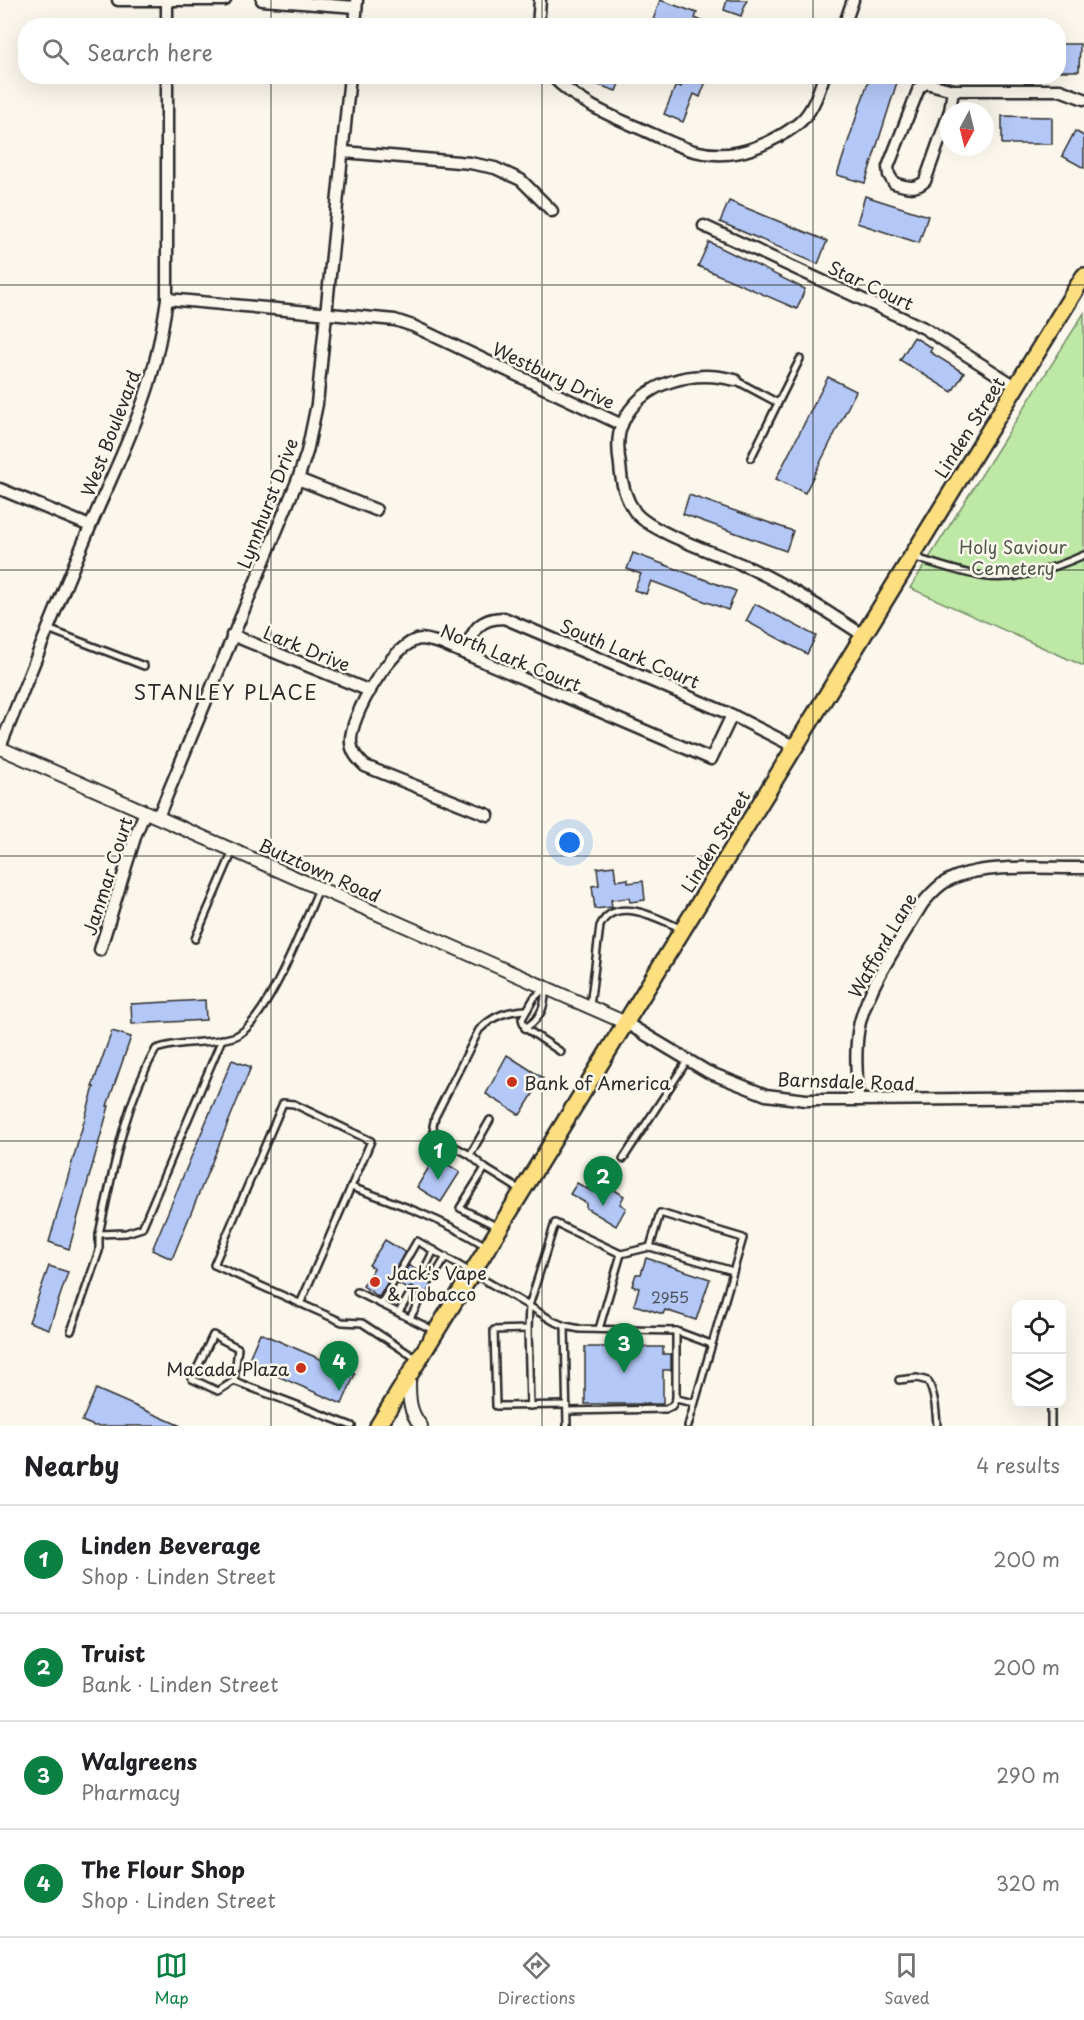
<!DOCTYPE html>
<meta charset="utf-8">
<style>
body{margin:0;font-family:"Playpen Sans",sans-serif;background:#f2f2f2;color:#202124}
.controls{position:absolute;right:18px;bottom:18px;display:grid;overflow:hidden;border-radius:12px;box-shadow:0 6px 24px #0002}
.controls button{width:54px;height:54px;display:grid;place-items:center;padding:0;border:0;border-bottom:2px solid #e0e0e0;background:#fff;color:#202124;font:30px sans-serif}
.compass{position:absolute;left:940px;top:102px;width:54px;height:54px;border-radius:50%;background:#fff;box-shadow:0 6px 24px #0002;rotate:187deg}
.you{position:absolute;left:570px;top:843px;width:21px;height:21px;margin:-15px;border:4px solid #fff;border-radius:50%;background:#1a73e8;box-shadow:0 0 0 9px #1a73e833}
.badge{display:grid;place-items:center;width:39px;height:39px;border-radius:50%;background:#0b8043;color:#fff;font-size:20px;font-weight:700}
.pin{position:absolute;translate:-50% -50px;filter:drop-shadow(0 2px 3px #0008)}
.pin::after{content:'';position:absolute;top:32px;width:21px;height:18px;background:inherit;clip-path:polygon(0 0,100% 0,50% 100%)}
.list{margin:0;padding:0;list-style:none}
h2{display:flex;justify-content:space-between;align-items:center;height:78px;margin:0;padding:0 24px;font-size:26px}
h2 small{font-size:20px;font-weight:400;color:#757577}
.list li{display:grid;grid-template-columns:39px 1fr auto;gap:18px;align-items:center;box-sizing:border-box;height:108px;padding:0 24px;border-top:2px solid #e0e0e0}
.list b{display:block;font-size:22px;white-space:nowrap}
.list p{margin:0;font-size:20px;white-space:nowrap;color:#757577}
.list em{font-size:20px;font-style:normal;color:#757577}
.icon{flex:none;width:33px;height:33px;fill:none;stroke:currentColor;stroke-width:2;stroke-linecap:round;stroke-linejoin:round}
.map{position:relative;flex:none;width:1084px;height:1426px;overflow:hidden}
.search{position:absolute;background:#fff;box-shadow:0 6px 24px #0002;left:18px;right:18px;top:18px;height:66px;display:flex;align-items:center;gap:15px;box-sizing:border-box;padding:0 21px;border-radius:24px;color:#757577;font-size:22px}
.sheet{height:510px;background:#fff}
nav{display:flex;justify-content:space-around;align-items:center;box-sizing:border-box;height:84px;border-top:2px solid #e0e0e0;background:#fff;font-size:16px;color:#757577}
nav a{display:grid;justify-items:center;gap:3px}
nav .on{color:#0b8043}
.map>svg:first-child{display:block}
.green{fill:#bde8a5;stroke:#748a68;stroke-width:1.5}
.building{fill:#b4c8f7;stroke:#2b2b2b;stroke-width:1.5}
.lines{fill:none;stroke-linecap:round;stroke-linejoin:round}
.service-casing{stroke:#2b2b2b;stroke-width:10}
.minor-casing{stroke:#2b2b2b;stroke-width:15}
.tertiary-casing{stroke:#2b2b2b;stroke-width:16}
.primary-casing{stroke:#2b2b2b;stroke-width:20}
.service{stroke:#fbf7ec;stroke-width:5}
.minor{stroke:#fbf7ec;stroke-width:10}
.tertiary{stroke:#fbf7ec;stroke-width:12}
.primary{stroke:#fddf80;stroke-width:15}
.grid{fill:none;stroke:#2b2b2b;stroke-width:1.5;stroke-opacity:0.55}
.poi-dot{fill:#c8321e;stroke:#fbf7ec;stroke-width:2}
.labels{text-anchor:middle;dominant-baseline:central;stroke-width:5;stroke-linejoin:round;paint-order:stroke}
.number-label{font-size:15px;fill:#4d525e}
.street-label{font-size:18px;fill:#2b2b2b;stroke:#fbf7ec}
.park-label{font-size:18px;fill:#505a4a;stroke:#fbf7ec}
.poi-label{font-size:18px;fill:#2b2b2b;stroke:#fbf7ec;text-anchor:start}
.neighbourhood-label{font-size:20px;letter-spacing:1.5px;fill:#2b2b2b;stroke:#fbf7ec}
</style>
<div class="map">
<svg width="1084" height="1426" viewBox="0 0 1084 1426">
<rect width="100%" height="100%" fill="#fbf7ec"/>
<filter id="ink" filterUnits="userSpaceOnUse"><feTurbulence type="fractalNoise" baseFrequency=".0167" numOctaves="2"/><feDisplacementMap in="SourceGraphic" scale="12" xChannelSelector="R" yChannelSelector="G"/><feConvolveMatrix kernelMatrix="1 2 1 2 8 2 1 2 1" color-interpolation-filters="sRGB"/></filter>
<g filter="url(#ink)">
<!-- green -->
<path class="green" d="M 1084,313 L 1084,666 L 910,588 Z"/>
<!-- building -->
<g class="building">
<path d="M 660,0 L 697,13 L 695,18 L 712,26 L 651,26 Z"/>
<path d="M 727,0 L 747,0 L 741,16 L 724,10 Z"/>
<path d="M 1059,44 L 1080,44 L 1079,71 L 1059,71 Z"/>
<path d="M 599,76 L 622,76 L 616,91 L 596,84 Z"/>
<path d="M 686,76 L 708,76 L 700,97 L 694,94 L 683,122 L 664,114 L 676,85 L 681,87 Z"/>
<path d="M 870,76 L 899,76 L 865,183 L 837,175 Z"/>
<path d="M 1002,116 L 1052,117 L 1052,144 L 1002,144 Z"/>
<path d="M 1075,131 L 1084,136 L 1084,168 L 1062,156 Z"/>
<path d="M 865,196 L 928,216 L 919,243 L 857,223 Z"/>
<path d="M 729,201 L 827,241 L 818,264 L 720,222 Z"/>
<path d="M 709,242 L 805,289 L 797,309 L 698,266 Z"/>
<path d="M 914,337 L 932,348 L 930,352 L 964,373 L 952,392 L 900,360 Z"/>
<path d="M 828,377 L 856,391 L 805,493 L 776,479 Z"/>
<path d="M 689,495 L 793,531 L 786,551 L 683,514 Z"/>
<path d="M 633,553 L 736,591 L 728,610 L 651,581 L 646,594 L 634,590 L 641,574 L 627,569 Z"/>
<path d="M 755,604 L 816,636 L 807,654 L 746,621 Z"/>
<path d="M 614,866 L 616,881 L 628,879 L 628,883 L 643,881 L 645,900 L 630,902 L 629,898 L 611,900 L 612,907 L 595,909 L 592,886 L 599,885 L 597,868 Z"/>
<path d="M 205,1000 L 206,1020 L 132,1024 L 131,1004 Z"/>
<path d="M 112,1031 L 131,1037 L 107,1106 L 109,1106 L 69,1249 L 49,1242 L 94,1087 L 92,1087 Z"/>
<path d="M 507,1055 L 543,1078 L 520,1115 L 486,1094 Z"/>
<path d="M 232,1060 L 251,1067 L 172,1259 L 152,1250 Z"/>
<path d="M 435,1157 L 460,1172 L 441,1202 L 417,1187 Z"/>
<path d="M 577,1183 L 593,1192 L 597,1189 L 604,1193 L 607,1185 L 624,1196 L 620,1204 L 626,1208 L 616,1226 L 586,1208 L 586,1203 L 570,1194 Z"/>
<path d="M 385,1240 L 405,1252 L 379,1297 L 363,1286 L 374,1268 L 369,1265 Z"/>
<path d="M 646,1258 L 710,1279 L 696,1320 L 665,1310 L 663,1314 L 634,1305 L 639,1288 L 632,1286 L 636,1274 L 641,1274 Z"/>
<path d="M 409,1265 L 418,1271 L 419,1278 L 423,1279 L 426,1276 L 428,1283 L 432,1285 L 425,1296 L 421,1293 L 417,1296 L 414,1288 L 411,1287 L 407,1289 L 398,1284 Z"/>
<path d="M 49,1266 L 68,1272 L 49,1329 L 29,1322 Z"/>
<path d="M 260,1333 L 355,1374 L 342,1404 L 247,1363 Z"/>
<path d="M 585,1347 L 663,1347 L 663,1354 L 671,1354 L 671,1370 L 663,1370 L 663,1404 L 585,1404 Z"/>
<path d="M 96,1389 L 181,1426 L 94,1426 L 82,1421 Z"/>
</g>
<g class="lines">
<!-- service casing -->
<g class="service-casing">
<g id="service">
<path d="M 735,380 L 778,403 L 751,458"/>
<path d="M 778,403 L 800,359"/>
<path d="M 913,557 C 935,564 958,572 981,576 C 1015,582 1052,569 1084,555"/>
<path d="M 48,629 L 144,666"/>
<path d="M 195,939 L 233,851"/>
<path d="M 545,988 C 546,1005 541,1019 525,1028 L 522,1019 L 534,998 Z"/>
<path d="M 590,1006 L 600,926 C 615,894 659,919 682,929"/>
<path d="M 525,1028 L 561,1052"/>
<path d="M 470,1155 L 490,1120"/>
<path d="M 623,1159 L 687,1061"/>
<path d="M 485,1168 L 522,1191"/>
<path d="M 351,1187 C 398,1203 443,1220 486,1246"/>
<path d="M 498,1227 L 460,1208 L 485,1168 L 470,1155 L 435,1136 L 433,1126 L 435,1117 L 479,1030 C 494,1015 507,1011 527,1010"/>
<path d="M 99,1234 L 126,1233 L 142,1228 L 222,1039"/>
<path d="M 650,1247 L 733,1271"/>
<path d="M 422,1274 L 434,1250"/>
<path d="M 432,1280 L 446,1257"/>
<path d="M 357,1292 L 381,1304"/>
<path d="M 300,1304 L 371,1141 L 294,1104 L 283,1103 L 214,1265 L 342,1322 L 362,1323 L 417,1359"/>
<path d="M 529,1306 L 528,1329 L 494,1330 L 496,1406 L 567,1405"/>
<path d="M 529,1306 L 553,1321 L 565,1326 L 580,1329 L 676,1331 L 711,1344"/>
<path d="M 399,1312 L 411,1292"/>
<path d="M 410,1318 L 421,1298"/>
<path d="M 565,1326 L 567,1426"/>
<path d="M 528,1329 L 530,1406"/>
<path d="M 599,1329 L 621,1254"/>
<path d="M 433,1330 L 381,1304 L 417,1241 L 529,1306 L 555,1223 L 621,1254 L 650,1247 L 660,1213 L 743,1238 L 688,1426"/>
<path d="M 71,1331 L 99,1251 L 99,1234 C 113,1172 124,1105 156,1049 C 181,1040 207,1045 233,1037 C 266,1027 304,922 319,889"/>
<path d="M 213,1335 L 238,1348 L 234,1381 L 218,1391 L 192,1379 Z"/>
<path d="M 899,1380 L 917,1378 L 928,1381 C 935,1395 936,1410 937,1426"/>
<path d="M 234,1381 L 352,1426"/>
<path d="M 676,1399 L 694,1403"/>
<path d="M 1051,1404 L 1051,1426"/>
<path d="M 567,1411 L 666,1409 L 672,1406 L 676,1399 L 676,1331"/>
</g>
</g>
<!-- minor casing -->
<g class="minor-casing">
<g id="minor">
<path d="M 118,0 L 225,0"/>
<path d="M 262,0 L 356,7"/>
<path d="M 167,26 L 167,0"/>
<path d="M 355,26 L 357,0"/>
<path d="M 538,26 L 540,0"/>
<path d="M 844,26 L 853,0"/>
<path d="M 552,76 C 576,101 608,115 639,128 C 657,136 676,146 694,151 C 725,159 751,152 778,137 C 787,132 797,126 804,118 C 814,107 819,91 824,76"/>
<path d="M 950,111 L 953,90"/>
<path d="M 949,113 L 925,181 C 916,190 906,187 894,183 L 889,175 L 888,167 L 919,88 L 926,83 L 953,90 L 1060,90 L 1084,99"/>
<path d="M 344,152 L 470,163 L 495,168 L 521,180 L 552,211"/>
<path d="M 704,226 L 924,328 L 1017,387"/>
<path d="M 167,299 L 395,320 L 413,326 L 622,425"/>
<path d="M 735,380 C 694,369 641,381 622,424 C 617,436 618,453 620,465 C 621,482 625,498 635,512 C 652,534 726,556 754,570 C 792,588 827,612 863,635"/>
<path d="M 298,479 L 376,510"/>
<path d="M 0,489 L 90,526"/>
<path d="M 232,635 L 370,691"/>
<path d="M 464,653 C 473,631 478,618 504,618 L 732,715 L 795,747"/>
<path d="M 0,747 C 30,674 59,600 90,527 C 108,484 130,441 145,396 C 156,365 162,332 167,299 L 167,76"/>
<path d="M 488,815 L 365,766 C 358,759 352,753 351,743 C 348,718 394,640 421,639 C 427,639 434,642 440,643 L 711,759 L 732,715"/>
<path d="M 158,817 L 298,479 L 307,452 L 317,404 L 350,76"/>
<path d="M 100,950 L 136,834 L 145,812"/>
<path d="M 626,1023 L 708,1072 L 766,1095 L 806,1100 L 858,1100 L 1084,1098"/>
<path d="M 858,1100 C 857,1075 854,1047 860,1022 C 870,983 902,938 923,903 C 930,895 937,886 947,881 C 980,862 1046,869 1084,868"/>
</g>
</g>
<!-- tertiary casing -->
<g class="tertiary-casing">
<g id="tertiary">
<path d="M 0,748 L 626,1023"/>
<path d="M 409,1376 C 409,1395 408,1411 421,1426"/>
</g>
</g>
<!-- primary casing -->
<g class="primary-casing">
<path id="primary" d="M 378,1426 L 1084,276"/>
</g>
<!-- service -->
<use href="#service" class="service"/>
<!-- minor -->
<use href="#minor" class="minor"/>
<!-- tertiary -->
<use href="#tertiary" class="tertiary"/>
<!-- primary -->
<use href="#primary" class="primary"/>
</g>
</g>
<!-- grid -->
<path class="grid" d="M 271,0 L 271,26M 542,0 L 542,26M 813,0 L 813,26M 271,76 L 271,1426M 542,76 L 542,1426M 813,76 L 813,1426M 0,285 L 1084,285M 0,570 L 1084,570M 0,856 L 1084,856M 0,1141 L 1084,1141"/>
<!-- markers -->
<g class="poi-dot">
<circle cx="512" cy="1082" r="6"/>
<circle cx="375" cy="1282" r="6"/>
<circle cx="301" cy="1368" r="6"/>
</g>
<g class="labels">
<!-- number labels -->
<g class="number-label">
<text x="670" y="1296">2955</text>
</g>
<!-- street labels -->
<g class="street-label">
<text transform="translate(871 285) rotate(25)">Star Court</text>
<text transform="translate(554 375) rotate(25)">Westbury Drive</text>
<text transform="translate(969 427) rotate(-58)">Linden Street</text>
<text transform="translate(110 433) rotate(-69)">West Boulevard</text>
<text transform="translate(267 503) rotate(-69)">Lynnhurst Drive</text>
<text transform="translate(307 648) rotate(22)">Lark Drive</text>
<text transform="translate(630 653) rotate(23)">South Lark Court</text>
<text transform="translate(511 657) rotate(22)">North Lark Court</text>
<text transform="translate(715 841) rotate(-59)">Linden Street</text>
<text transform="translate(320 870) rotate(24)">Butztown Road</text>
<text transform="translate(107 876) rotate(-72)">Janmar Court</text>
<text transform="translate(882 945) rotate(-60)">Wafford Lane</text>
<text transform="translate(846 1081) rotate(2)">Barnsdale Road</text>
</g>
<!-- park labels -->
<g class="park-label">
<text x="1013" y="546">Holy Saviour<tspan x="1013" dy="21">Cemetery</tspan></text>
</g>
<!-- poi labels -->
<g class="poi-label">
<text x="524" y="1082">Bank of America</text>
<text x="387" y="1272">Jack's Vape<tspan x="387" dy="21">&amp; Tobacco</tspan></text>
<text x="289" y="1368" text-anchor="end">Macada Plaza</text>
</g>
<!-- neighbourhood labels -->
<g class="neighbourhood-label">
<text x="226" y="692">STANLEY PLACE</text>
</g>
</g>
</svg>
<div class="controls">
<button><svg class="icon" aria-label="locate" viewBox="0 0 24 24"><circle cx="12" cy="12" r="6"/><path d="M12 2v4M12 18v4M2 12h4M18 12h4"/></svg></button>
<button><svg class="icon" aria-label="layers" viewBox="0 0 24 24"><path d="M12 4l9 5-9 5-9-5zM3 14l9 5 9-5"/></svg></button>
</div>
<svg class="compass" viewBox="-18 -18 36 36"><path d="M0-13l5 13h-10z" fill="#e53935"/><path d="M0 13l5-13h-10z" fill="#757577"/></svg>
<div class="you"></div>
<div class="pin badge" style="left:438px;top:1180px">1</div>
<div class="pin badge" style="left:603px;top:1206px">2</div>
<div class="pin badge" style="left:624px;top:1373px">3</div>
<div class="pin badge" style="left:339px;top:1391px">4</div>
<div class="search"><svg class="icon" aria-label="search" viewBox="0 0 24 24"><circle cx="10" cy="10" r="6"/><path d="M15 15l6 6"/></svg>Search here</div>
</div>
<section class="sheet">
<h2>Nearby<small>4 results</small></h2>
<ul class="list">
<li><span class="badge">1</span><div><b>Linden Beverage</b><p>Shop · Linden Street</p></div><em>200 m</em></li>
<li><span class="badge">2</span><div><b>Truist</b><p>Bank · Linden Street</p></div><em>200 m</em></li>
<li><span class="badge">3</span><div><b>Walgreens</b><p>Pharmacy</p></div><em>290 m</em></li>
<li><span class="badge">4</span><div><b>The Flour Shop</b><p>Shop · Linden Street</p></div><em>320 m</em></li>
</ul>
</section>
<nav>
<a class="on"><svg class="icon" aria-label="map" viewBox="0 0 24 24"><path d="M3 6l6-2 6 2 6-2v14l-6 2-6-2-6 2zM9 4v14M15 6v14"/></svg>Map</a>
<a><svg class="icon" aria-label="directions" viewBox="0 0 24 24"><path d="M12 3l9 9-9 9-9-9zM9 14v-3h6M13 9l2 2-2 2"/></svg>Directions</a>
<a><svg class="icon" aria-label="saved" viewBox="0 0 24 24"><path d="M7 4h10v16l-5-4-5 4z"/></svg>Saved</a>
</nav>
